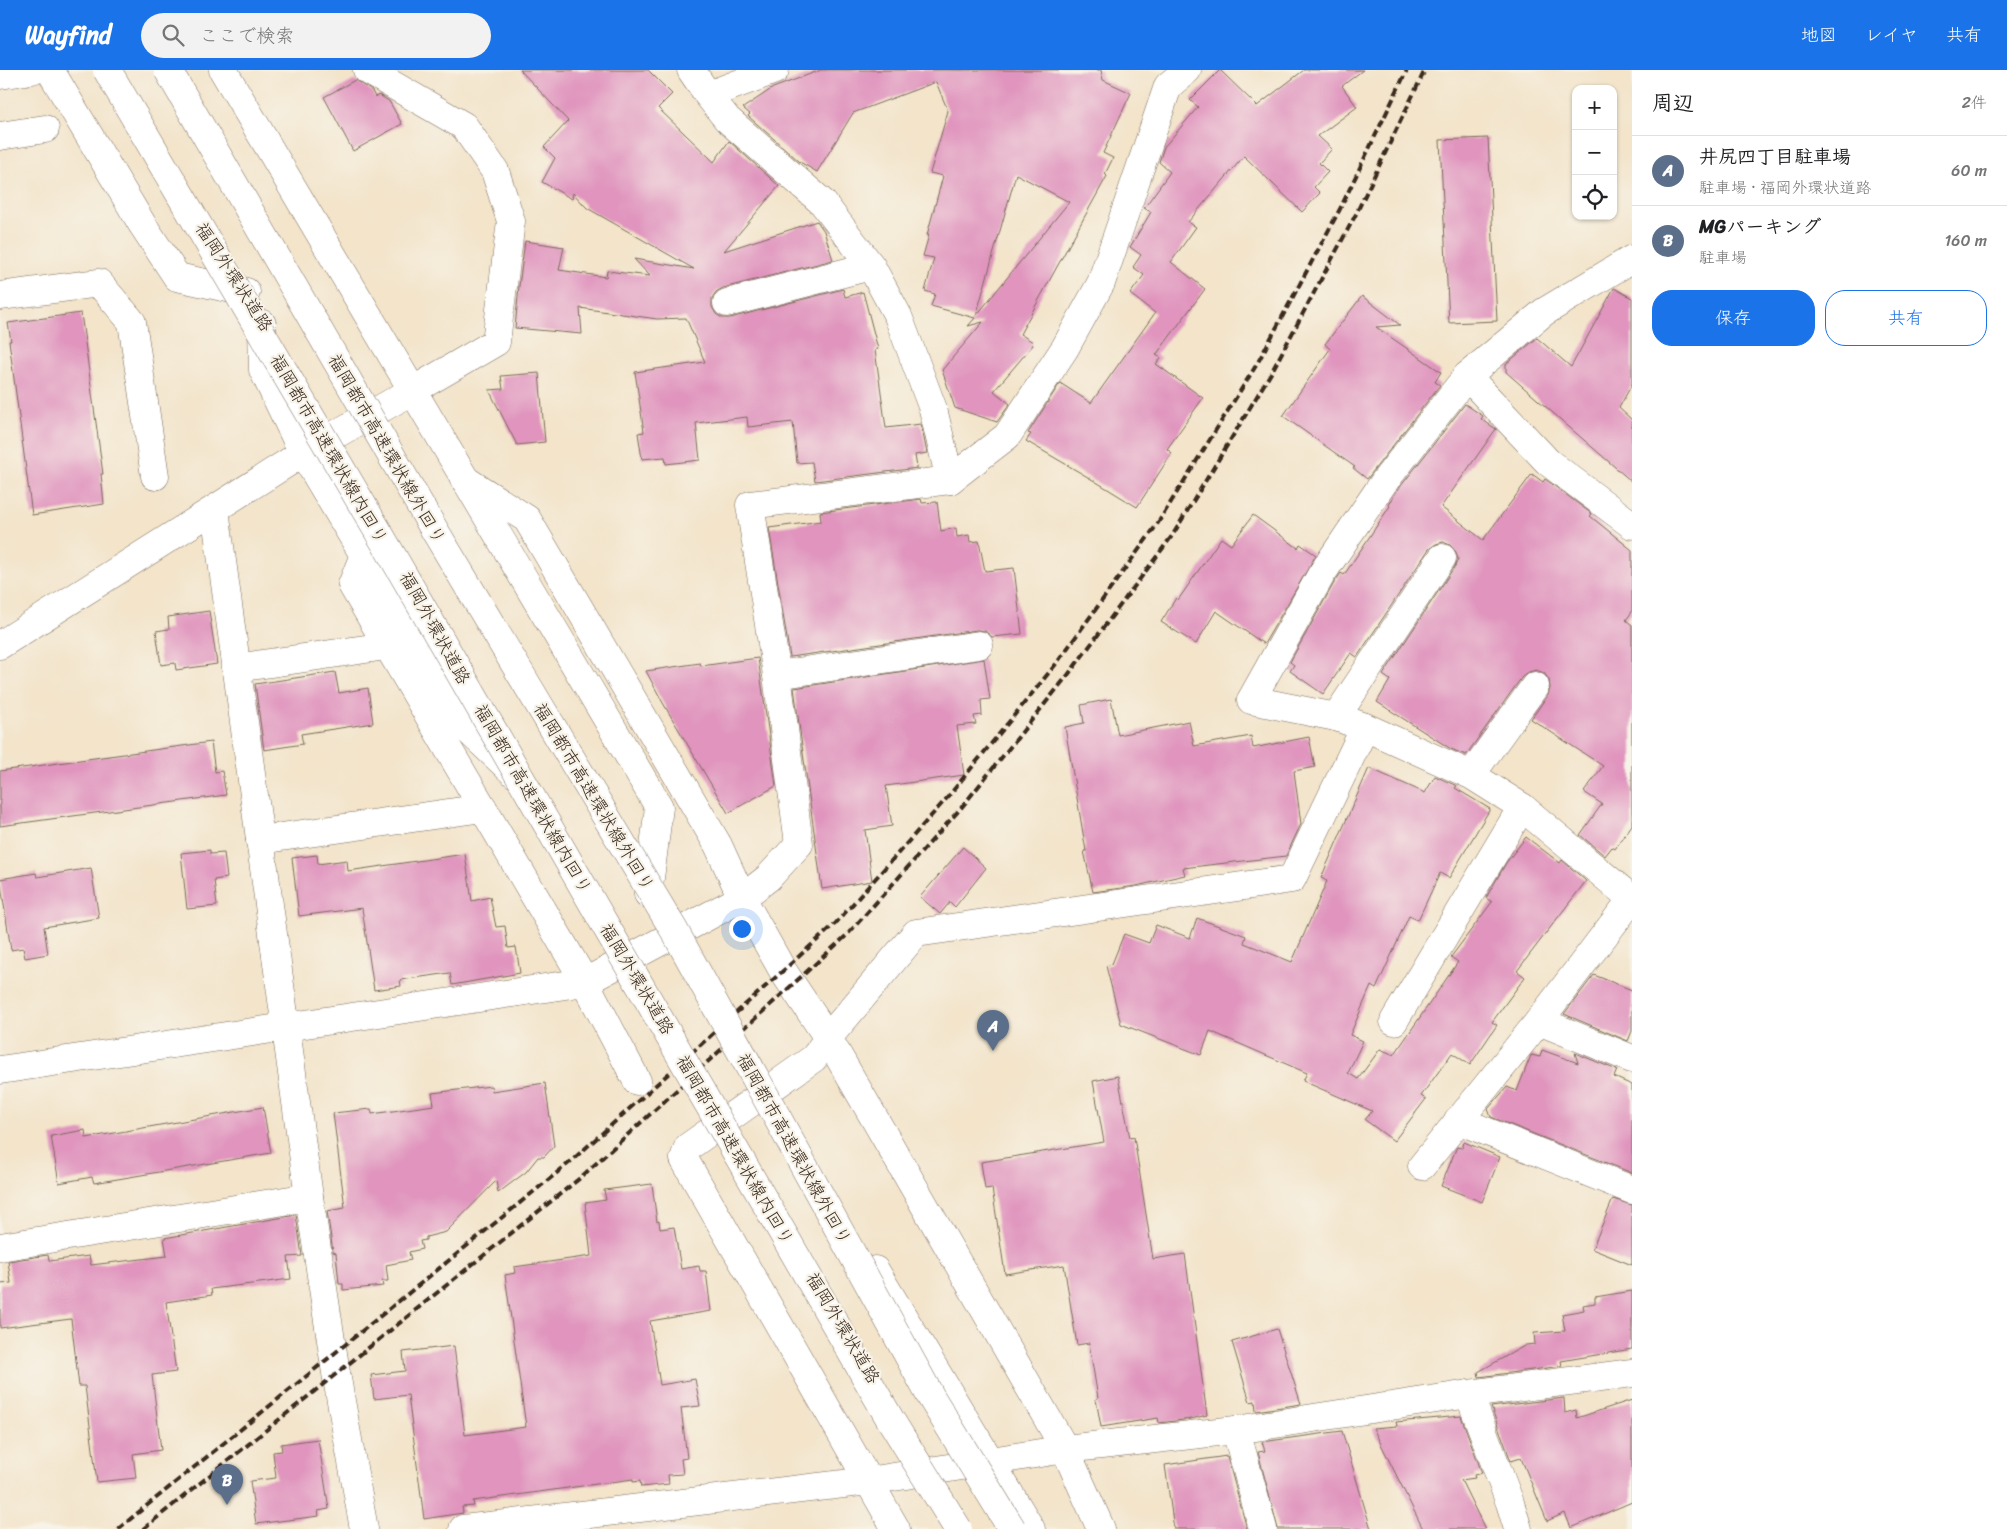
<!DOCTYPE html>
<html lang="ja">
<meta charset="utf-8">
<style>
body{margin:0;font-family:Sriracha,"Klee One",sans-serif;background:#f2f2f2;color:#202124}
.controls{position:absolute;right:15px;top:15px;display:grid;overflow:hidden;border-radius:10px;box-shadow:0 1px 4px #0004}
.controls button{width:45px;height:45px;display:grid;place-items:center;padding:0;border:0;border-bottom:1px solid #e0e0e0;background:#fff;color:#202124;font:25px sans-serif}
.you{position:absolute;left:741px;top:858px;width:18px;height:18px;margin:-12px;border:4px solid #fff;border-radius:50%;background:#1a73e8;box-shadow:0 0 0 8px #1a73e833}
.badge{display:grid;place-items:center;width:32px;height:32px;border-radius:50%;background:#1a73e8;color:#fff;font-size:16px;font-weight:700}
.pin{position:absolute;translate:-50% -41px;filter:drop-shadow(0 1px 2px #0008)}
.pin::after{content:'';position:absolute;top:26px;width:18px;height:15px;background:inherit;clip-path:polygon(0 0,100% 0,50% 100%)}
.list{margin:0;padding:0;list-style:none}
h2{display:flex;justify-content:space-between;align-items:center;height:65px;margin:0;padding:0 20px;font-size:21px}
h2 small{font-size:16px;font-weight:400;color:#757577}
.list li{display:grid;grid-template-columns:32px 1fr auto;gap:15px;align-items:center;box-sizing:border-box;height:70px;padding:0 20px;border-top:1px solid #e0e0e0}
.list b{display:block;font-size:19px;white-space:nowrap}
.list p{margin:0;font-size:16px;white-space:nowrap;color:#757577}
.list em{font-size:16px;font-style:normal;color:#757577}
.actions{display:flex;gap:10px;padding:15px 20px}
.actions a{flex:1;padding:11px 0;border:1px solid #1a73e8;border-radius:20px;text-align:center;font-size:18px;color:#1a73e8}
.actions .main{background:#1a73e8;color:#fff}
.icon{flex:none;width:28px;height:28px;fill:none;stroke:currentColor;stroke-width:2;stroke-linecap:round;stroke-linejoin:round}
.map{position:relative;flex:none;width:1632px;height:1459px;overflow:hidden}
header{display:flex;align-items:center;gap:30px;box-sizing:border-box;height:70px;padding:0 25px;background:#1a73e8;color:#fff}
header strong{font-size:24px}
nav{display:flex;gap:28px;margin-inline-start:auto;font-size:18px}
.search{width:350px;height:45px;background:#f2f2f2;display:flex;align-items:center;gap:12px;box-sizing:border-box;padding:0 18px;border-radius:28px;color:#757577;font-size:19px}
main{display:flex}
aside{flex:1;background:#fff}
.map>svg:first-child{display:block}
.building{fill:#e094be;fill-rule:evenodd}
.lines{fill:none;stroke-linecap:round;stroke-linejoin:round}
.street-casing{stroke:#7b6b5a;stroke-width:29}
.secondary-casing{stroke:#7b6b5a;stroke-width:29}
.highway-casing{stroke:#7b6b5a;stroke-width:29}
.street{stroke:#fff;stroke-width:28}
.secondary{stroke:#fff;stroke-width:28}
.highway{stroke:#fff;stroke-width:28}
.rail{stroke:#3b2a1e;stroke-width:4;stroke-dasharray:8 4;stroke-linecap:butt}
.highway-bridge-casing{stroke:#7b6b5a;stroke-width:29;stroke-linecap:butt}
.highway-bridge{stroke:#fff;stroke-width:28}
.labels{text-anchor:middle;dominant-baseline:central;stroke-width:4.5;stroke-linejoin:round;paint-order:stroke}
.street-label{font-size:18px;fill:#3b2a1e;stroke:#f7f3e8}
</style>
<header>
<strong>Wayfind</strong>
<div class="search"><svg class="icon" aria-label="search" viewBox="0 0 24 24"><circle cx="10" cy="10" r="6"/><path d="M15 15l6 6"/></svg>ここで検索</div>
<nav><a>地図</a><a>レイヤ</a><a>共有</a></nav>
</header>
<main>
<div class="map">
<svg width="1632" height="1459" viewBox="0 0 1632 1459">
<rect width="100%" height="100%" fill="#f7f3e8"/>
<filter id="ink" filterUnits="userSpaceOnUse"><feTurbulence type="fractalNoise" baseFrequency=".02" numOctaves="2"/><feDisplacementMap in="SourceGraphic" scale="10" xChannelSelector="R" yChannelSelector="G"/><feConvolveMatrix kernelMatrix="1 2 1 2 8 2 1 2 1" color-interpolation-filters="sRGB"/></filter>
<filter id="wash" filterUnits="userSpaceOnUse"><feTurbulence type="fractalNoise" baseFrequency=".0096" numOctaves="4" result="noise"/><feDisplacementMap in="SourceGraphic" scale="20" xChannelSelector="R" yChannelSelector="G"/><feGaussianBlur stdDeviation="1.12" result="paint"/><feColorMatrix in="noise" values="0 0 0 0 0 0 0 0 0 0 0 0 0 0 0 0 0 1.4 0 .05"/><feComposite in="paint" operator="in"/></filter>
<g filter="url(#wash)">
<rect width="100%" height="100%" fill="#f3e4ca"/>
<g id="blocks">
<!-- building -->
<g class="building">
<path d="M 520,0 L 648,0 L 672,24 L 658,38 L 714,92 L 729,71 L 779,116 L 724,181 L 817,151 L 824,161 L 833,190 L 723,218 L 716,222 L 712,228 L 712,237 L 716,244 L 722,248 L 730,248 L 843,219 L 845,227 L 863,222 L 878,279 L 875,280 L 886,358 L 921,354 L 927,383 L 915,385 L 917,398 L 815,411 L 812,392 L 797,393 L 793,352 L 748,357 L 747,347 L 696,353 L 700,390 L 666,394 L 665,387 L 642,389 L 638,363 L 644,362 L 635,302 L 705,292 L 686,248 L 657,249 L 580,238 L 582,264 L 515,258 L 519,216 L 525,171 L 564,177 L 559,200 L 606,207 L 607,201 L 650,206 L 634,189 L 694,199 L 587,138 L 573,123 L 572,129 L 542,112 L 555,88 L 544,77 L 568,51 Z"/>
<path d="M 821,0 L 1101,0 L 1103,10 L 1131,23 L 1103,83 L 1113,88 L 1105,104 L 1107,106 L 1020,264 L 1033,272 L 1031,274 L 1033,275 L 994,321 L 1010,334 L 997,352 L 955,338 L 942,300 L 983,252 L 968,256 L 975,248 L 931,236 L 935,224 L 925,221 L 934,188 L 923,186 L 929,165 L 927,165 L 943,106 L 930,103 L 948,41 L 936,12 L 853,43 L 817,102 L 800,92 L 748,46 L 750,44 L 743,38 L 773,18 ZM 1016,104 L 1069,132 L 976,246 Z"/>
<path d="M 1220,0 L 1257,36 L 1304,0 L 1363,0 L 1342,16 L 1357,37 L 1318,66 L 1332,79 L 1319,93 L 1328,102 L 1314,117 L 1320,123 L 1302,142 L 1244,86 L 1188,152 L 1196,157 L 1171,192 L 1205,219 L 1156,285 L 1161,288 L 1156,294 L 1203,328 L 1167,379 L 1172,383 L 1137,437 L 1098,413 L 1026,371 L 1031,364 L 1028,363 L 1060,313 L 1091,333 L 1155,243 L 1130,224 L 1144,205 L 1133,197 L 1141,185 L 1130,177 L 1151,142 L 1144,138 L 1170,102 L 1159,92 L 1164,77 L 1198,37 L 1190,30 Z"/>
<path d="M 355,10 L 372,21 L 375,27 L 379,25 L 389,31 L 402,54 L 353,81 L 324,27 Z"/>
<path d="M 1488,68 L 1497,251 L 1449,253 L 1440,70 Z"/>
<path d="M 1614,218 L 1632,228 L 1632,314 L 1619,338 L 1632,350 L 1632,412 L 1506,302 L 1506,294 L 1537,268 L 1571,297 Z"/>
<path d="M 1362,226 L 1400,255 L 1376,257 L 1441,302 L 1435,312 L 1440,315 L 1367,409 L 1353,398 L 1355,397 L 1283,346 L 1330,279 L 1325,274 Z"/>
<path d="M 81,243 L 103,404 L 101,404 L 104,434 L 32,445 L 9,271 L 11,271 L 8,253 Z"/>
<path d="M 539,303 L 545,372 L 517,375 L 489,320 L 503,319 L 501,306 Z"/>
<path d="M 1465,334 L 1483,346 L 1481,349 L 1496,359 L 1441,437 L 1483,470 L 1532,404 L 1543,412 L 1545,409 L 1592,444 L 1590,446 L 1632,480 L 1632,542 L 1626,550 L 1632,555 L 1632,755 L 1615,779 L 1612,777 L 1605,786 L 1580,765 L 1602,734 L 1584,722 L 1603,696 L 1531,649 L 1548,625 L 1550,618 L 1549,610 L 1544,603 L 1536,600 L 1529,602 L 1522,607 L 1466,685 L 1451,679 L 1377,632 L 1390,610 L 1383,605 L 1455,496 L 1458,489 L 1456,482 L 1450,475 L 1443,472 L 1436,474 L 1429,479 L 1357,587 L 1351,583 L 1323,624 L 1290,601 L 1294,595 L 1290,592 L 1334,513 L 1341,503 L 1344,505 L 1390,436 L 1389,435 L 1397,421 Z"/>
<path d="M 921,429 L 922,433 L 937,432 L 941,461 L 956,458 L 957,467 L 969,465 L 970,472 L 979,471 L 985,501 L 1014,498 L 1022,564 L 992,567 L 985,561 L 977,560 L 790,587 L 769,458 L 821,451 L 820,442 Z"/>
<path d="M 1253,445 L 1298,478 L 1300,474 L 1316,485 L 1264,574 L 1216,541 L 1196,574 L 1161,552 L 1176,528 L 1178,530 L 1221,468 L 1231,475 Z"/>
<path d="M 209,541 L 217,594 L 176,600 L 175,593 L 161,595 L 156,561 L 169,559 L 168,547 Z"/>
<path d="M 758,588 L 776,716 L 728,743 L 663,633 L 646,601 L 700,593 L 701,596 Z"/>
<path d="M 984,589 L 990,629 L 981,630 L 982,645 L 974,646 L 976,654 L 957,656 L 964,705 L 886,716 L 892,756 L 865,760 L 872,811 L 822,819 L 794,618 Z"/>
<path d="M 335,602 L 339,623 L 368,618 L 373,653 L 301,664 L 303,674 L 264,680 L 255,614 Z"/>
<path d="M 1111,629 L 1118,665 L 1189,651 L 1194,676 L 1251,666 L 1253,678 L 1309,667 L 1315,697 L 1294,701 L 1301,754 L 1286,786 L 1183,798 L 1185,805 L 1136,816 L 1093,822 L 1084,781 L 1086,781 L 1065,657 L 1084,653 L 1081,635 Z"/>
<path d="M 211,672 L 215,702 L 222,701 L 226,725 L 0,756 L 0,701 Z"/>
<path d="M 1369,698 L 1425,723 L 1435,706 L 1457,716 L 1455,718 L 1490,739 L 1449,808 L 1440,803 L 1418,850 L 1409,846 L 1376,919 L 1371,916 L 1350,965 L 1363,971 L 1348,1003 L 1358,1009 L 1380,979 L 1394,985 L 1458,892 L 1451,887 L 1492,832 L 1486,828 L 1506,793 L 1526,767 L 1560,793 L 1562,790 L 1586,811 L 1517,901 L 1525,907 L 1492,952 L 1497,955 L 1470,995 L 1452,983 L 1421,1026 L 1426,1029 L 1394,1071 L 1365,1050 L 1372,1041 L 1303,1011 L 1307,1003 L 1210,961 L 1201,985 L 1121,954 L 1106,896 L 1112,894 L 1124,864 L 1149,873 L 1156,855 L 1190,868 L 1197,848 L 1246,866 L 1244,873 L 1292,892 L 1327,811 L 1321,808 Z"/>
<path d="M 963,777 L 986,798 L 955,837 L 950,832 L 940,844 L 920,827 Z"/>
<path d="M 210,780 L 210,784 L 224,783 L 227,808 L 214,810 L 217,836 L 187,839 L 181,783 Z"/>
<path d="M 465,784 L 472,831 L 490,827 L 496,857 L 505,856 L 508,878 L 516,877 L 520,903 L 452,915 L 450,903 L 400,910 L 401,916 L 374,920 L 362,838 L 299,846 L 292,788 L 317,785 L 318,794 L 347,790 L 348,801 Z"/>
<path d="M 91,798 L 99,848 L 44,857 L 48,884 L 25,888 L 23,878 L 11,880 L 0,809 L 36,803 L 37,807 Z"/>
<path d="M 1594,905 L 1632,920 L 1632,961 L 1628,971 L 1564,944 Z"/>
<path d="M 1542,980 L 1578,993 L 1575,983 L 1617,1000 L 1614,1007 L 1632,1015 L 1632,1103 L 1491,1047 L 1488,1039 L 1507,1017 L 1517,1021 L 1531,985 L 1540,987 Z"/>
<path d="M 1118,1006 L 1130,1068 L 1134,1067 L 1153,1189 L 1185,1184 L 1207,1345 L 1191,1349 L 1159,1353 L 1158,1348 L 1101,1357 L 1096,1329 L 1098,1328 L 1089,1273 L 1077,1275 L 1064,1195 L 1005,1204 L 992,1118 L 985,1119 L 981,1092 L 1104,1072 L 1093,1011 Z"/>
<path d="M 545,1013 L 554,1076 L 544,1087 L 538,1087 L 526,1102 L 498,1123 L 496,1111 L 446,1162 L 426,1167 L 426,1170 L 420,1171 L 422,1179 L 409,1182 L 411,1190 L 386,1195 L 388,1211 L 382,1211 L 383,1216 L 343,1220 L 343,1214 L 339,1214 L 336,1183 L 333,1182 L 327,1141 L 345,1138 L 333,1043 L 371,1039 L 372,1044 L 434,1035 L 432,1023 L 491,1016 L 492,1021 Z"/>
<path d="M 263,1037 L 271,1083 L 94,1113 L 92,1107 L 59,1113 L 51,1066 L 85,1060 L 86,1068 Z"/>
<path d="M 1464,1072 L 1500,1087 L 1482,1132 L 1441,1116 L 1456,1079 L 1457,1077 L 1462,1078 Z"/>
<path d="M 652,1114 L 657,1152 L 659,1151 L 660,1159 L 674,1157 L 681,1199 L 699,1196 L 700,1201 L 706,1201 L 711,1241 L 650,1251 L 660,1315 L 695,1309 L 700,1336 L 681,1338 L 687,1388 L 681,1389 L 683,1404 L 668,1405 L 669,1414 L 641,1417 L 640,1411 L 633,1412 L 633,1409 L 473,1431 L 474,1436 L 462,1437 L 463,1443 L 424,1449 L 408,1325 L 374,1329 L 371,1305 L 405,1301 L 403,1282 L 454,1276 L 465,1365 L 526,1357 L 505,1205 L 515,1203 L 514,1197 L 591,1186 L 585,1133 L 606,1130 L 604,1120 Z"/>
<path d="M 1613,1129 L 1632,1135 L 1632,1195 L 1592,1179 Z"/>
<path d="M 296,1145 L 302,1186 L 288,1187 L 291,1209 L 211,1219 L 212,1225 L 166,1232 L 176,1302 L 152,1305 L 161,1380 L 133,1384 L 136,1408 L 97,1412 L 85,1316 L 79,1316 L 71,1249 L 0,1258 L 0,1214 L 11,1213 L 8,1191 L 48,1185 L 49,1191 L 89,1186 L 91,1195 L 167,1186 L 164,1168 Z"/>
<path d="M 1632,1221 L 1632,1279 L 1561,1291 L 1562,1296 L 1479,1307 L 1478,1302 L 1526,1275 L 1535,1274 L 1534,1263 L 1565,1261 L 1562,1244 L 1584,1240 L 1583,1235 L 1595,1233 L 1595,1227 Z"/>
<path d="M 1277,1259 L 1301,1334 L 1256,1341 L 1255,1331 L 1250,1332 L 1232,1272 Z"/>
<path d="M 1564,1328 L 1565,1343 L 1576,1340 L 1577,1348 L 1632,1330 L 1632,1432 L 1571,1458 L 1565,1443 L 1547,1451 L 1521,1388 L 1511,1391 L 1491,1337 Z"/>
<path d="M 1461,1346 L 1482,1403 L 1474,1405 L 1475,1408 L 1461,1410 L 1485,1459 L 1423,1459 L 1373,1358 L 1397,1356 L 1396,1352 Z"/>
<path d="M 1342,1361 L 1371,1459 L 1278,1459 L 1258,1382 L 1265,1381 L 1262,1372 Z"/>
<path d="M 318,1369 L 329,1439 L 318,1441 L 319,1446 L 256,1454 L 250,1411 L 276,1408 L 273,1382 L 282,1381 L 281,1374 Z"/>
<path d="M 1227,1386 L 1247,1459 L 1174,1459 L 1165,1395 Z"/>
</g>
</g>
</g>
<g filter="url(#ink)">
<use href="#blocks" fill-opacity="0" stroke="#7b6b5a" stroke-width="1"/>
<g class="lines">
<!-- street casing -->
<g class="street-casing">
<g id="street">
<path d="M 50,0 L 142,154 L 177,207 L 246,222"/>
<path d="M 367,0 L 464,56 L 495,101 L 511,151 L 496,272 L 412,321"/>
<path d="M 691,0 L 708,25"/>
<path d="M 775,0 L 708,25 L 727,49 L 823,133 L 871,196 L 898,246 L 933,339 L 950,410"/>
<path d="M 0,5 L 32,0"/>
<path d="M 0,66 L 45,59"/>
<path d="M 0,226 L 99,213 L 132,252 L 155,406"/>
<path d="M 727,233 L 871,196"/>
<path d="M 1467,306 L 1548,392 L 1632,455"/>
<path d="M 464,409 L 527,449 L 718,775 L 742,828"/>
<path d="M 215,440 L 309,1127 L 336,1303 L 364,1459"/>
<path d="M 364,485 L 352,515 L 585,912 L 637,1011"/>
<path d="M 236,598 L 386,576"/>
<path d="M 777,605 L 979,575"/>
<path d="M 1336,647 L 1442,488"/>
<path d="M 1471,705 L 1535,616"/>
<path d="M 260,770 L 483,738"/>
<path d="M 1394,951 L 1522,737"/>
<path d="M 1539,951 L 1632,989"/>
<path d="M 828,968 L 1065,1379 L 1101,1459"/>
<path d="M 0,1000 L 585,912 L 742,828 L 768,808 L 799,774 L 777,605 L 750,435 L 950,410 L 1007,366 L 1065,278 L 1101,213 L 1168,16 L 1187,0"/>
<path d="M 1458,1050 L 1632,1120"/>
<path d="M 1422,1096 L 1539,951 L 1632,829 L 1522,737 L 1471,705 L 1365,657 L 1336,647 L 1251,630 L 1321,505 L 1384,412 L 1467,306 L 1544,242 L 1632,189"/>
<path d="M 0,1177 L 309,1127"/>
<path d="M 1469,1324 L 1510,1433 L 1518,1459"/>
<path d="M 1236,1360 L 1263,1459"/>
<path d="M 463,1459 L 869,1411 L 1065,1379 L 1236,1360 L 1469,1324 L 1632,1303"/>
<path d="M 896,1459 L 684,1089 L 688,1077 L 814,988 L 828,968 L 916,863 L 1292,809 L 1365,657"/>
</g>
</g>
<!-- secondary casing -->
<g class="secondary-casing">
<g id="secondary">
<path d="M 0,575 L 303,383 L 412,321"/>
<path d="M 742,828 L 783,901 L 828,968"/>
</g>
</g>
<!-- highway casing -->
<g class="highway-casing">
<g id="highway">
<path d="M 223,0 L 659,737 L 648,824"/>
<path d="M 262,254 L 263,300 L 303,383 L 468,660 L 515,704"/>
<path d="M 875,1200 L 1031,1459"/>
</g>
</g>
<!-- street -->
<use href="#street" class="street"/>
<!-- secondary -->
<use href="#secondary" class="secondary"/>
<!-- highway -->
<use href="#highway" class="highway"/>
<!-- rail -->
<g class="rail">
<path d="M 118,1459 L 569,1093 L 835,854 L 947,728 L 1056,594 L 1156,456 L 1257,294 L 1340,139 L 1407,0"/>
<path d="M 143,1459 L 580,1108 L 847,865 L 961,738 L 1068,605 L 1172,466 L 1271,303 L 1355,146 L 1425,0"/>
</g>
<!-- highway-bridge casing -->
<g class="highway-bridge-casing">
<g id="highway-bridge">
<path d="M 107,0 L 393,487 L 890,1349 L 958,1459"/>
<path d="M 168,0 L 435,461 L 674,860 L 931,1327 L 1012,1459"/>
</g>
</g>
<!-- highway-bridge -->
<use href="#highway-bridge" class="highway-bridge"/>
</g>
</g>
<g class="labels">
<!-- street labels -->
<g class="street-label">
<text transform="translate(234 207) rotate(57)">福岡外環状道路</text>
<text transform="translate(329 379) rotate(60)">福岡都市高速環状線内回り</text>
<text transform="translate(387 379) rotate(60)">福岡都市高速環状線外回り</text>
<text transform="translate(435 558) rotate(61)">福岡外環状道路</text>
<text transform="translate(594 727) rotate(59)">福岡都市高速環状線外回り</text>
<text transform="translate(533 729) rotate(60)">福岡都市高速環状線内回り</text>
<text transform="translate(637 909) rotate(59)">福岡外環状道路</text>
<text transform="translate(794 1079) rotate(61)">福岡都市高速環状線外回り</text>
<text transform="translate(735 1080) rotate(60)">福岡都市高速環状線内回り</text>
<text transform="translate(843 1258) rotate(59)">福岡外環状道路</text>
</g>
</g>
</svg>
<div class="controls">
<button>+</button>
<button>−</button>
<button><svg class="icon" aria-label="locate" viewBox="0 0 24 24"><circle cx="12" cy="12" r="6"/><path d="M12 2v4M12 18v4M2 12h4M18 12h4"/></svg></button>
</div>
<div class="you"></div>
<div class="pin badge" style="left:993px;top:981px;background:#5c6f8a">A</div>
<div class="pin badge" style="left:227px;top:1435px;background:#5c6f8a">B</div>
</div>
<aside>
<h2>周辺<small>2件</small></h2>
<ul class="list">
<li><span class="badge" style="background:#5c6f8a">A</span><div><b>井尻四丁目駐車場</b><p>駐車場 · 福岡外環状道路</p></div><em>60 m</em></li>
<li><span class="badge" style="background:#5c6f8a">B</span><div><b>MGパーキング</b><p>駐車場</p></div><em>160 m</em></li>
</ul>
<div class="actions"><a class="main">保存</a><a>共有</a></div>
</aside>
</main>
